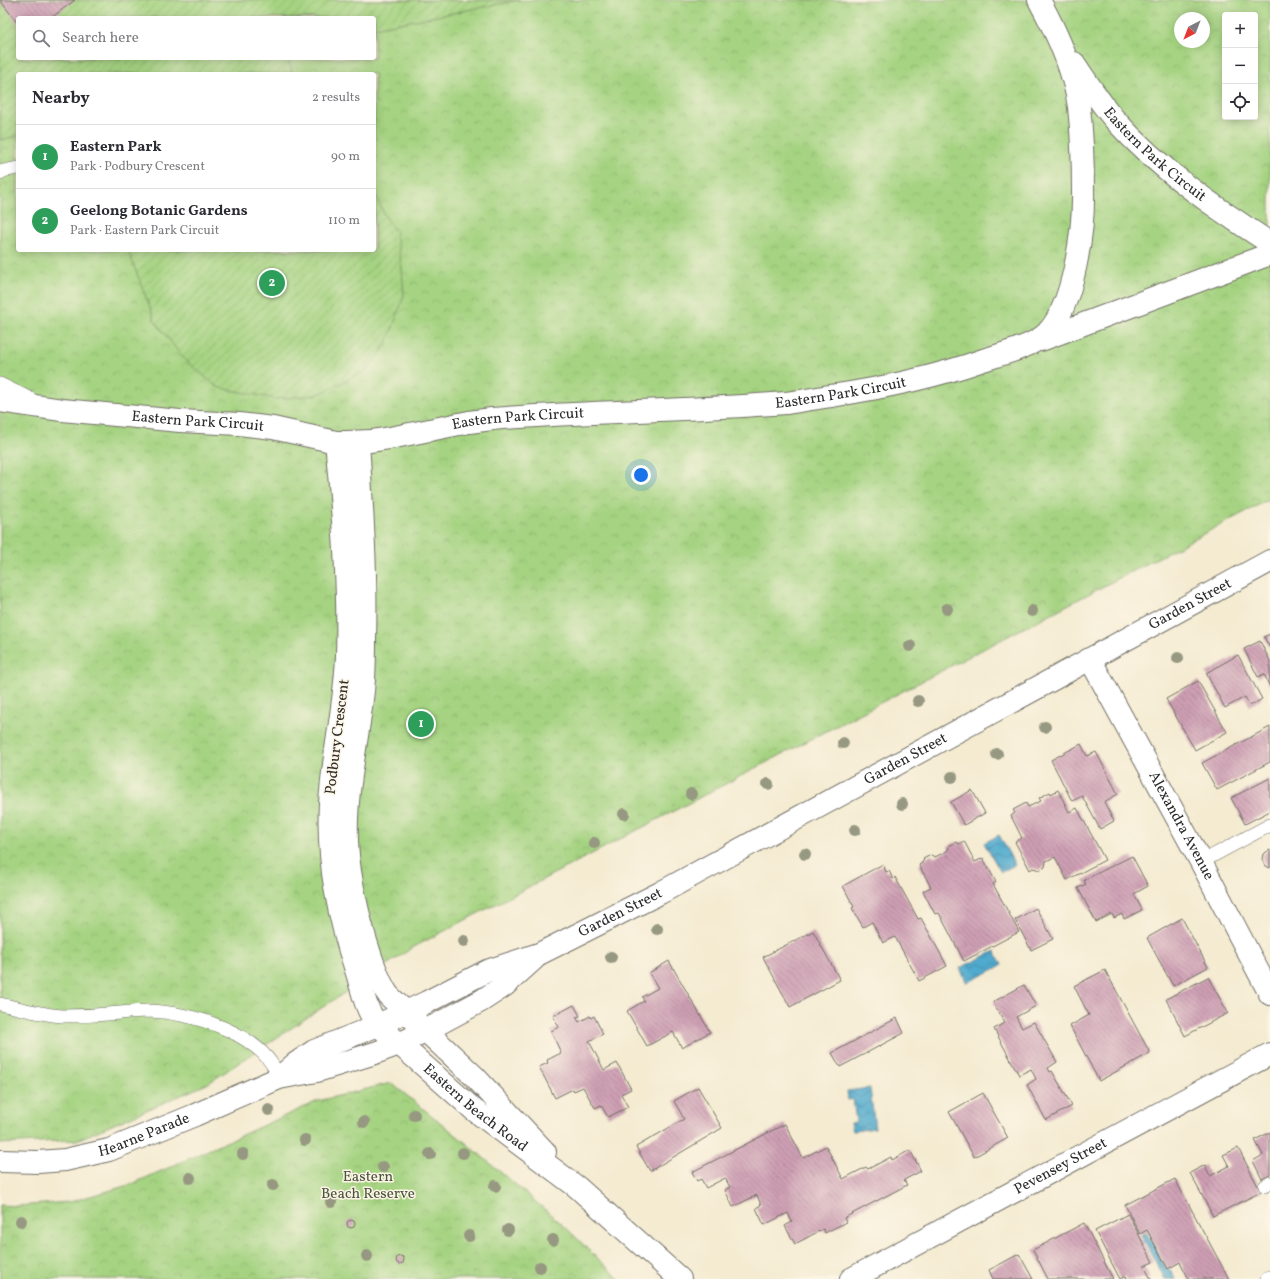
<!DOCTYPE html>
<meta charset="utf-8">
<style>
body{margin:0;font-family:Vollkorn,serif;background:#f2f2f3;color:#2b2b33}
.controls{position:absolute;right:12px;top:12px;display:grid;overflow:hidden;border-radius:4px;box-shadow:0 2px 10px #0003}
.controls button{width:36px;height:36px;display:grid;place-items:center;padding:0;border:0;border-bottom:1px solid #e1e1e2;background:#fff;color:#2b2b33;font:20px sans-serif}
.compass{position:absolute;left:1174px;top:12px;width:36px;height:36px;border-radius:50%;background:#fff;box-shadow:0 2px 10px #0003;rotate:222deg}
.you{position:absolute;left:641px;top:475px;width:14px;height:14px;margin:-10px;border:3px solid #fff;border-radius:50%;background:#1a73e8;box-shadow:0 0 0 6px #1a73e833}
.badge{display:grid;place-items:center;width:26px;height:26px;border-radius:50%;background:#c8321e;color:#fff;font-size:13px;font-weight:700}
.pin{position:absolute;translate:-50% -50%;border:2px solid #fff;box-shadow:0 1px 4px #0006}
.list{margin:0;padding:0;list-style:none}
h2{display:flex;justify-content:space-between;align-items:center;height:52px;margin:0;padding:0 16px;font-size:17px}
h2 small{font-size:13px;font-weight:400;color:#7c7c81}
.list li{display:grid;grid-template-columns:26px 1fr auto;gap:12px;align-items:center;box-sizing:border-box;height:64px;padding:0 16px;border-top:1px solid #e1e1e2}
.list b{display:block;font-size:15px;white-space:nowrap}
.list p{margin:0;font-size:13px;white-space:nowrap;color:#7c7c81}
.list em{font-size:13px;font-style:normal;color:#7c7c81}
.icon{flex:none;width:22px;height:22px;fill:none;stroke:currentColor;stroke-width:2;stroke-linecap:round;stroke-linejoin:round}
.map{position:relative;flex:none;width:1270px;height:1279px;overflow:hidden}
.search{position:absolute;background:#fff;box-shadow:0 2px 10px #0003;left:16px;top:16px;width:360px;height:44px;display:flex;align-items:center;gap:10px;box-sizing:border-box;padding:0 14px;border-radius:4px;color:#7c7c81;font-size:15px}
.panel{position:absolute;background:#fff;box-shadow:0 2px 10px #0003;left:16px;top:72px;width:360px;height:180px;border-radius:4px}
.map>svg:first-child{display:block}
.park{fill:url(#park-crowns);stroke:#687f56;fill-rule:evenodd}
.garden{fill:url(#garden-furrows);stroke:#687f56}
.water{fill:url(#water-waves);stroke:#3e6a7c}
.building{fill:url(#building-back-hatch)}
.lines{fill:none;stroke-linecap:round;stroke-linejoin:round}
.service-casing{stroke:#716e65;stroke-width:14}
.minor-casing{stroke:#716e65;stroke-width:24}
.service{stroke:#fff;stroke-width:13}
.minor{stroke:#fff;stroke-width:22}
.tree{fill:#969881}
.labels{text-anchor:middle;dominant-baseline:central;stroke-width:3;stroke-linejoin:round;paint-order:stroke}
.street-label{font-size:15px;fill:#2b2b2b;stroke:#fcf5e5}
.park-label{font-size:15px;fill:#4a5540;stroke:#fcf5e5}
</style>
<div class="map">
<svg width="1270" height="1279" viewBox="0 0 1270 1279">
<defs>
<pattern id="park-crowns" width="20" height="18" patternUnits="userSpaceOnUse"><rect width="20" height="18" fill="#a5d381"/><path d="M2 6a3 3 0 1 1 6 0M12 15a3 3 0 1 1 6 0" fill="none" stroke="#8eb570"/></pattern>
<pattern id="garden-furrows" width="10" height="10" patternUnits="userSpaceOnUse"><rect width="10" height="10" fill="#a5d381"/><path d="M-1 1l2-2M0 10L10 0M9 11l2-2" fill="none" stroke="#8eb570"/></pattern>
<pattern id="water-waves" width="16" height="10" patternUnits="userSpaceOnUse"><rect width="16" height="10" fill="#50aace"/><path d="M0 5q4-4 8 0t8 0" fill="none" stroke="#438ba7"/></pattern>
<pattern id="building-back-hatch" width="6" height="6" patternUnits="userSpaceOnUse"><rect width="6" height="6" fill="#ce9fb4"/><path d="M-1 5l2 2M0 0l6 6M5-1l2 2" fill="none" stroke="#a78293"/></pattern>
</defs>
<rect width="100%" height="100%" fill="#fcf5e5"/>
<filter id="ink" filterUnits="userSpaceOnUse"><feTurbulence type="fractalNoise" baseFrequency=".025" numOctaves="2"/><feDisplacementMap in="SourceGraphic" scale="8" xChannelSelector="R" yChannelSelector="G"/><feConvolveMatrix kernelMatrix="1 2 1 2 8 2 1 2 1" color-interpolation-filters="sRGB"/></filter>
<filter id="wash" filterUnits="userSpaceOnUse"><feTurbulence type="fractalNoise" baseFrequency=".012" numOctaves="4" result="noise"/><feDisplacementMap in="SourceGraphic" scale="16" xChannelSelector="R" yChannelSelector="G"/><feGaussianBlur stdDeviation="0.9" result="paint"/><feColorMatrix in="noise" values="0 0 0 0 0 0 0 0 0 0 0 0 0 0 0 0 0 1.4 0 .05"/><feComposite in="paint" operator="in"/></filter>
<g filter="url(#wash)">
<rect width="100%" height="100%" fill="#f4ebd1"/>
<!-- park -->
<g class="park">
<path d="M 0,0 L 1270,0 L 1270,499 L 412,948 L 207,1084 L 77,1140 L 0,1144 ZM 1225,15 L 1255,15 L 1255,117 L 1225,117 ZM 18,18 L 374,18 L 374,58 L 18,58 ZM 1180,18 L 1204,18 L 1204,42 L 1180,42 ZM 18,74 L 374,74 L 374,250 L 18,250 Z"/>
<path d="M 391,1083 L 466,1143 L 562,1224 L 619,1279 L 0,1279 L 0,1205 L 17,1206 L 70,1202 L 132,1184 L 318,1101 Z"/>
</g>
<!-- garden -->
<g class="garden">
<path d="M 0,0 L 520,0 L 374,28 L 374,18 L 18,18 L 18,58 L 288,58 L 293,74 L 18,74 L 18,136 L 0,140 Z"/>
<path d="M 374,191 L 385,216 L 396,233 L 402,269 L 404,296 L 390,335 L 381,353 L 365,371 L 317,395 L 276,399 L 217,387 L 183,358 L 155,321 L 128,250 L 374,250 Z"/>
</g>
<!-- water -->
<g class="water">
<path d="M 999,835 L 1015,865 L 1001,872 L 984,843 Z"/>
<path d="M 995,951 L 1002,965 L 967,983 L 960,968 Z"/>
<path d="M 870,1088 L 875,1128 L 853,1131 L 851,1123 L 856,1122 L 853,1099 L 848,1100 L 847,1091 Z"/>
<path d="M 1146,1232 L 1167,1270 L 1169,1269 L 1175,1279 L 1165,1279 L 1141,1235 Z"/>
</g>
<g id="blocks">
<!-- building -->
<g class="building">
<path d="M 0,0 L 75,0 L 51,18 L 18,18 L 18,24 Z"/>
<path d="M 1270,634 L 1270,648 L 1264,637 Z"/>
<path d="M 1260,641 L 1270,661 L 1270,687 L 1264,674 L 1258,677 L 1244,649 Z"/>
<path d="M 1238,655 L 1262,699 L 1250,706 L 1245,697 L 1225,708 L 1206,673 Z"/>
<path d="M 1198,681 L 1227,732 L 1195,750 L 1166,699 Z"/>
<path d="M 1270,727 L 1270,762 L 1217,790 L 1202,763 Z"/>
<path d="M 1081,744 L 1087,756 L 1096,752 L 1118,794 L 1104,802 L 1114,821 L 1100,829 L 1082,796 L 1072,801 L 1051,760 Z"/>
<path d="M 1270,778 L 1270,811 L 1245,824 L 1231,798 Z"/>
<path d="M 972,790 L 985,813 L 964,825 L 951,802 Z"/>
<path d="M 1058,790 L 1069,812 L 1077,808 L 1105,860 L 1067,880 L 1055,857 L 1046,861 L 1045,867 L 1040,870 L 1033,868 L 1030,870 L 1015,842 L 1022,838 L 1011,816 L 1015,813 L 1013,810 L 1026,803 L 1028,807 L 1041,801 L 1039,798 L 1050,792 L 1051,794 Z"/>
<path d="M 964,841 L 975,862 L 983,858 L 996,882 L 993,884 L 1019,932 L 964,961 L 939,913 L 935,914 L 923,891 L 931,887 L 919,865 L 922,863 L 922,862 L 924,860 L 923,859 L 931,855 L 935,857 L 947,851 L 949,848 L 948,846 L 956,842 L 959,844 Z"/>
<path d="M 1270,850 L 1270,868 L 1266,866 L 1262,859 L 1263,854 Z"/>
<path d="M 1132,856 L 1148,886 L 1134,894 L 1142,910 L 1124,919 L 1122,914 L 1114,918 L 1112,914 L 1096,922 L 1078,888 L 1086,884 L 1084,880 Z"/>
<path d="M 883,864 L 886,872 L 889,871 L 893,879 L 895,877 L 918,919 L 921,918 L 947,966 L 919,981 L 895,937 L 883,943 L 872,922 L 863,927 L 852,908 L 854,907 L 843,886 Z"/>
<path d="M 1036,908 L 1053,939 L 1031,950 L 1015,920 Z"/>
<path d="M 1182,918 L 1208,967 L 1173,986 L 1147,938 Z"/>
<path d="M 813,931 L 840,980 L 790,1007 L 763,957 Z"/>
<path d="M 669,961 L 710,1032 L 682,1048 L 673,1032 L 647,1046 L 627,1011 L 644,1001 L 642,997 L 658,988 L 649,973 Z"/>
<path d="M 1105,970 L 1150,1053 L 1099,1081 L 1070,1026 L 1089,1015 L 1074,986 Z"/>
<path d="M 1208,977 L 1228,1013 L 1185,1036 L 1166,999 Z"/>
<path d="M 1024,985 L 1036,1006 L 1016,1017 L 1022,1028 L 1034,1022 L 1057,1062 L 1048,1068 L 1050,1072 L 1052,1071 L 1072,1106 L 1046,1120 L 1027,1085 L 1036,1079 L 1031,1069 L 1019,1075 L 994,1029 L 1005,1023 L 993,1002 Z"/>
<path d="M 574,1005 L 580,1016 L 576,1017 L 579,1022 L 590,1016 L 591,1018 L 594,1016 L 603,1034 L 589,1041 L 604,1070 L 617,1063 L 631,1089 L 621,1094 L 628,1107 L 608,1117 L 601,1105 L 595,1108 L 583,1087 L 574,1091 L 573,1089 L 555,1098 L 539,1067 L 548,1063 L 547,1060 L 561,1053 L 551,1031 L 559,1027 L 553,1016 Z"/>
<path d="M 897,1018 L 904,1033 L 840,1067 L 832,1053 Z"/>
<path d="M 698,1087 L 722,1128 L 650,1171 L 636,1147 L 684,1119 L 674,1101 Z"/>
<path d="M 983,1093 L 1008,1138 L 974,1157 L 949,1112 Z"/>
<path d="M 785,1124 L 803,1158 L 826,1146 L 843,1179 L 866,1167 L 868,1169 L 891,1157 L 892,1160 L 910,1150 L 921,1171 L 904,1180 L 907,1185 L 844,1218 L 846,1222 L 825,1233 L 823,1229 L 795,1244 L 785,1226 L 792,1222 L 788,1213 L 764,1225 L 756,1208 L 761,1205 L 757,1195 L 733,1207 L 725,1190 L 730,1187 L 725,1178 L 706,1188 L 701,1179 L 697,1181 L 692,1172 Z"/>
<path d="M 1270,1132 L 1270,1175 L 1262,1179 L 1253,1161 L 1263,1155 L 1255,1140 Z"/>
<path d="M 1238,1148 L 1261,1192 L 1213,1216 L 1190,1173 L 1205,1165 L 1210,1176 L 1220,1171 L 1229,1166 L 1223,1155 Z"/>
<path d="M 1175,1179 L 1229,1279 L 1189,1279 L 1180,1262 L 1168,1269 L 1147,1230 L 1140,1234 L 1125,1205 Z"/>
<path d="M 1128,1214 L 1153,1262 L 1144,1266 L 1151,1279 L 1127,1279 L 1126,1276 L 1120,1279 L 1095,1231 Z"/>
<circle cx="351" cy="1224" r="4"/>
<path d="M 1084,1223 L 1113,1279 L 1048,1279 L 1033,1250 Z"/>
<path d="M 1019,1254 L 1033,1279 L 993,1279 L 989,1270 Z"/>
<circle cx="400" cy="1260" r="4"/>
</g>
</g>
</g>
<g filter="url(#ink)">
<use href="#blocks" fill-opacity="0" stroke="#716e65" stroke-width="1"/>
<g class="lines">
<!-- service casing -->
<g class="service-casing">
<g id="service">
<path d="M 0,173 L 3,171 L 18,168"/>
<path d="M 0,384 L 31,399"/>
<path d="M 1201,862 L 1270,825"/>
<path d="M 0,1004 C 20,1008 42,1015 63,1016 C 82,1016 101,1015 120,1013 C 129,1012 139,1011 148,1011 C 191,1012 263,1033 279,1078"/>
<path d="M 1265,1186 L 1270,1183"/>
<path d="M 1267,1279 L 1270,1277"/>
</g>
</g>
<!-- minor casing -->
<g class="minor-casing">
<g id="minor">
<path id="s1" d="M 1074,63 C 1087,82 1100,103 1115,120 C 1160,170 1214,207 1270,243"/>
<path d="M 1041,340 L 1270,254"/>
<path id="s2" d="M 0,401 L 62,410 L 180,421 L 239,424 L 273,428 L 336,442 L 347,442 L 371,441 L 390,438 L 469,422 L 492,419 C 590,411 688,411 786,403 C 801,401 816,398 831,396 C 883,388 933,378 983,360 C 1002,354 1031,347 1046,334 C 1074,307 1084,228 1083,190 C 1083,162 1082,134 1079,107 C 1074,70 1057,33 1039,0"/>
<path id="s3" d="M 336,442 C 343,513 349,584 347,656 C 345,706 333,754 330,803 C 327,860 338,916 356,970 C 362,988 365,1010 378,1025 L 474,1110 L 577,1187 L 680,1279"/>
<path d="M 358,442 C 362,508 367,573 365,639 C 365,659 365,679 362,699 C 357,746 345,792 347,840 C 348,873 356,906 365,938 C 370,954 378,982 389,996 L 475,1077 L 545,1152"/>
<path id="s4" d="M 1090,659 L 1201,862 L 1270,994"/>
<path id="s5" d="M 279,1078 L 295,1064 L 314,1051 L 378,1025 L 427,1002 L 487,971 L 539,954 L 660,893 L 1270,561"/>
<path id="s6" d="M 0,1161 L 38,1162 L 65,1160 L 109,1150 L 195,1115 L 279,1078 L 317,1071 L 375,1053 L 399,1044 L 425,1031 L 481,1001 L 504,986 L 534,959"/>
<path id="s7" d="M 851,1279 L 1270,1054"/>
</g>
</g>
<!-- service -->
<use href="#service" class="service"/>
<!-- minor -->
<use href="#minor" class="minor"/>
</g>
<!-- trees -->
<g class="tree">
<circle cx="947" cy="609" r="6"/>
<circle cx="1032" cy="611" r="6"/>
<circle cx="910" cy="646" r="6"/>
<circle cx="1178" cy="658" r="6"/>
<circle cx="918" cy="701" r="6"/>
<circle cx="1045" cy="727" r="6"/>
<circle cx="843" cy="743" r="6"/>
<circle cx="997" cy="754" r="6"/>
<circle cx="952" cy="777" r="6"/>
<circle cx="768" cy="784" r="6"/>
<circle cx="691" cy="794" r="6"/>
<circle cx="902" cy="804" r="6"/>
<circle cx="624" cy="814" r="6"/>
<circle cx="855" cy="830" r="6"/>
<circle cx="594" cy="843" r="6"/>
<circle cx="805" cy="854" r="6"/>
<circle cx="657" cy="929" r="6"/>
<circle cx="464" cy="941" r="6"/>
<circle cx="611" cy="957" r="6"/>
<circle cx="269" cy="1110" r="6"/>
<circle cx="414" cy="1115" r="6"/>
<circle cx="364" cy="1122" r="6"/>
<circle cx="305" cy="1140" r="6"/>
<circle cx="463" cy="1153" r="6"/>
<circle cx="243" cy="1154" r="6"/>
<circle cx="430" cy="1154" r="6"/>
<circle cx="383" cy="1167" r="6"/>
<circle cx="190" cy="1178" r="6"/>
<circle cx="273" cy="1185" r="6"/>
<circle cx="495" cy="1186" r="6"/>
<circle cx="331" cy="1202" r="6"/>
<circle cx="21" cy="1221" r="6"/>
<circle cx="508" cy="1230" r="6"/>
<circle cx="469" cy="1236" r="6"/>
<circle cx="553" cy="1240" r="6"/>
<circle cx="367" cy="1256" r="6"/>
<circle cx="540" cy="1267" r="6"/>
</g>
</g>
<g class="labels">
<!-- street labels -->
<g class="street-label">
<text stroke="none"><textPath href="#s1" startOffset="123">Eastern Park Circuit</textPath></text>
<text stroke="none"><textPath href="#s2" startOffset="847">Eastern Park Circuit</textPath></text>
<text stroke="none"><textPath href="#s2" startOffset="523">Eastern Park Circuit</textPath></text>
<text stroke="none"><textPath href="#s2" startOffset="199">Eastern Park Circuit</textPath></text>
<text stroke="none"><textPath href="#s5" startOffset="1029">Garden Street</textPath></text>
<text transform="translate(338 737) rotate(-83)">Podbury Crescent</text>
<text stroke="none"><textPath href="#s5" startOffset="705">Garden Street</textPath></text>
<text stroke="none"><textPath href="#s4" startOffset="190">Alexandra Avenue</textPath></text>
<text stroke="none"><textPath href="#s5" startOffset="381">Garden Street</textPath></text>
<text stroke="none"><textPath href="#s3" startOffset="720">Eastern Beach Road</textPath></text>
<text stroke="none"><textPath href="#s6" startOffset="148">Hearne Parade</textPath></text>
<text stroke="none"><textPath href="#s7" startOffset="238">Pevensey Street</textPath></text>
</g>
<!-- park labels -->
<g class="park-label">
<text x="368" y="1177">Eastern<tspan x="368" dy="17">Beach Reserve</tspan></text>
</g>
</g>
</svg>
<div class="controls">
<button>+</button>
<button>−</button>
<button><svg class="icon" aria-label="locate" viewBox="0 0 24 24"><circle cx="12" cy="12" r="6"/><path d="M12 2v4M12 18v4M2 12h4M18 12h4"/></svg></button>
</div>
<svg class="compass" viewBox="-18 -18 36 36"><path d="M0-13l5 13h-10z" fill="#e53935"/><path d="M0 13l5-13h-10z" fill="#7c7c81"/></svg>
<div class="you"></div>
<div class="pin badge" style="left:421px;top:724px;background:#2e9e5b">1</div>
<div class="pin badge" style="left:272px;top:283px;background:#2e9e5b">2</div>
<div class="search"><svg class="icon" aria-label="search" viewBox="0 0 24 24"><circle cx="10" cy="10" r="6"/><path d="M15 15l6 6"/></svg>Search here</div>
<section class="panel">
<h2>Nearby<small>2 results</small></h2>
<ul class="list">
<li><span class="badge" style="background:#2e9e5b">1</span><div><b>Eastern Park</b><p>Park · Podbury Crescent</p></div><em>90 m</em></li>
<li><span class="badge" style="background:#2e9e5b">2</span><div><b>Geelong Botanic Gardens</b><p>Park · Eastern Park Circuit</p></div><em>110 m</em></li>
</ul>
</section>
</div>
